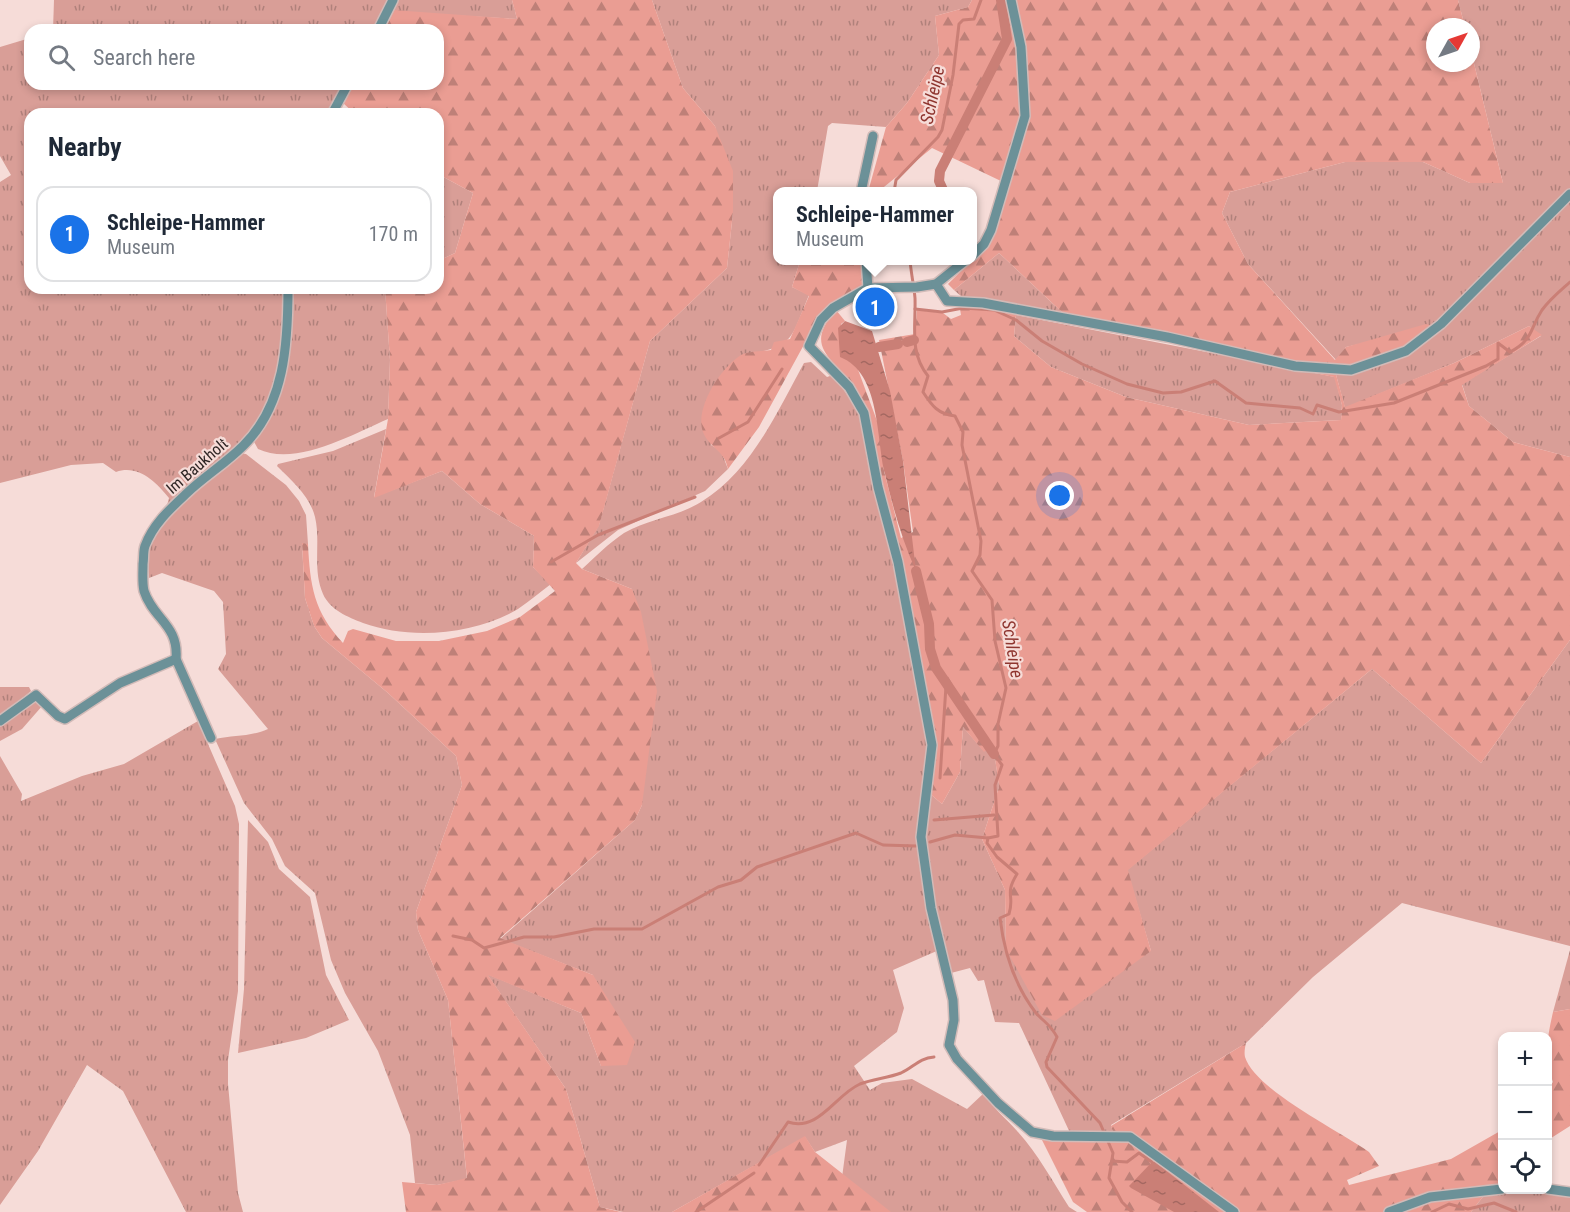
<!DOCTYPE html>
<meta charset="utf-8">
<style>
body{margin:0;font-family:"Roboto Condensed",sans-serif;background:#f6f6f7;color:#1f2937}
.controls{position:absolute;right:18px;bottom:18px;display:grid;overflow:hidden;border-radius:12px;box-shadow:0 3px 9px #0003}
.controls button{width:54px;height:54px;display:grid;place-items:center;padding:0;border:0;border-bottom:2px solid #e0e1e3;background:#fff;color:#1f2937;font:30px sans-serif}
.compass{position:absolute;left:1426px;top:18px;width:54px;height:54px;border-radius:50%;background:#fff;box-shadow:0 3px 9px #0003;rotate:50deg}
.you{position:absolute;left:1060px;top:496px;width:21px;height:21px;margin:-15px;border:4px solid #fff;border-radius:50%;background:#1a73e8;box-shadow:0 0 0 9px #1a73e833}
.badge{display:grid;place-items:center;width:39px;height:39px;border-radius:50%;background:#1a73e8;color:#fff;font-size:20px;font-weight:700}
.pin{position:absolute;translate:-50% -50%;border:3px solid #fff;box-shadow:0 2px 6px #0006}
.popup{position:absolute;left:773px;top:187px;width:204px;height:78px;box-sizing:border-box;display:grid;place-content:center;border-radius:12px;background:#fff;filter:drop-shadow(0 2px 4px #0005);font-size:20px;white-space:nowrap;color:#747a83}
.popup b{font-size:22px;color:#1f2937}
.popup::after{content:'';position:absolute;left:50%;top:100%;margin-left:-12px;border:12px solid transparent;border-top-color:#fff}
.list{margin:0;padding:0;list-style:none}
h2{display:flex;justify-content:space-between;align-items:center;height:78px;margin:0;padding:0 24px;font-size:26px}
h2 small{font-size:20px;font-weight:400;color:#747a83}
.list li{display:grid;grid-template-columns:39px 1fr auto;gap:18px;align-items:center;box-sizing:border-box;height:96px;margin:0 12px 12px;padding:0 12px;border:2px solid #e0e1e3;border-radius:18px}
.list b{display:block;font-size:22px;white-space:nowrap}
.list p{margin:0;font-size:20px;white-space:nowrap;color:#747a83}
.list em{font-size:20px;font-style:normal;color:#747a83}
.icon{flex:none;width:33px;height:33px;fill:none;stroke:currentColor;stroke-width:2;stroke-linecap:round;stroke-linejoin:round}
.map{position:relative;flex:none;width:1570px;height:1212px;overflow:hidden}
.search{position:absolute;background:#fff;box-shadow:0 3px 9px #0003;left:24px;top:24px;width:420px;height:66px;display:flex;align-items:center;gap:15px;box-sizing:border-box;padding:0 21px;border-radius:18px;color:#747a83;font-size:22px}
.panel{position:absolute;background:#fff;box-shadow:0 3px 9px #0003;left:24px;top:108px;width:420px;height:186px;border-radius:18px}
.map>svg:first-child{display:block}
.grass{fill:url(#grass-tufts)}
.forest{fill:url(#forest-firs);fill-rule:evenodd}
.water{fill:url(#water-ripples)}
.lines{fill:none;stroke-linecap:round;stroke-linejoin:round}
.stream{stroke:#ca7f76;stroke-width:3}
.canal{stroke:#ca7f76;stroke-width:10}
.minor-casing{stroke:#d2bbb8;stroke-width:12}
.minor{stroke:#6c9198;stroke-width:9}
.labels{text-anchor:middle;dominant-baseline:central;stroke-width:4.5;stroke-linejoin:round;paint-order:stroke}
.street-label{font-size:16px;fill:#2f2625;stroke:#f6dcd8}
.water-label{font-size:18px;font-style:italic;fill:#8f352f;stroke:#f6dcd8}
</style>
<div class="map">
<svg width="1570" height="1212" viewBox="0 0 1570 1212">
<defs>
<pattern id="grass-tufts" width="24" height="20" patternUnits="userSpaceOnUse" patternTransform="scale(1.5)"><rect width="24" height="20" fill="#d99e97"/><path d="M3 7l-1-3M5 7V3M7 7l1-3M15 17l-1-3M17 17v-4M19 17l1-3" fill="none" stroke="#b0817b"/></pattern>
<pattern id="forest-firs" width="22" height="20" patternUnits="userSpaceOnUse" patternTransform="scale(1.5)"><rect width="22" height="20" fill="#ea9d93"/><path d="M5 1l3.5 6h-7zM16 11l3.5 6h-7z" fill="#be8078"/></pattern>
<pattern id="water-ripples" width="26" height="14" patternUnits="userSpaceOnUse" patternTransform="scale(1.5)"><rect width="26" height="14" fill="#ca7f76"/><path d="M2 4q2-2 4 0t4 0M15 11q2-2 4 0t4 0" fill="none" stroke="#a46861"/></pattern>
</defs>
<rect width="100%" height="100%" fill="#f6dcd8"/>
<!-- grass -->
<g class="grass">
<path d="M 54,0 L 389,0 L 374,30 L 53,30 Z"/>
<path d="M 398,0 L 512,0 L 517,19 L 396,12 L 393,10 Z"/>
<path d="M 652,0 L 972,0 L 968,7 L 935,16 L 939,55 L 907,103 L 886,127 L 832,123 L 828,126 L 817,191 L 778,192 L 778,260 L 800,261 L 792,287 L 809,295 C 790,340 795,347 743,355 L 711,445 L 721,451 L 728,469 L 705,491 L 618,530 L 576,563 L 599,525 L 650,341 L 727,268 L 733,212 L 715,126 L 683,88 Z"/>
<path d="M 1458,0 L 1570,0 L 1570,190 L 1435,327 L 1346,347 L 1336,360 L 1248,264 L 1222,213 L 1230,192 L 1345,162 L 1423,162 L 1470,183 L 1503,183 L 1471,51 L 1471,27 L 1465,27 Z"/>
<path d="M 30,38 L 30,84 L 344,84 L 327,114 L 30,114 L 30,288 L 284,288 C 285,332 284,380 259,418 C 238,451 196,482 166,509 L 169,498 C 156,482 138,464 116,472 L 103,463 L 71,465 L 0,483 L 0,182 L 11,175 L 0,156 L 0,47 Z"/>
<path d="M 438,174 L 473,193 L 455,253 L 438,261 Z"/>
<path d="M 1570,199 L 1570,457 L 1513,442 L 1469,406 L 1462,384 L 1541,336 L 1529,326 L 1454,363 L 1345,408 L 1335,371 L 1347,374 L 1365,370 L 1407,354 Z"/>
<path d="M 999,253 L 1065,315 L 962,297 L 954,290 Z"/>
<path d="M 293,288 L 385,288 L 390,360 L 388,419 C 353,434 296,467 258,449 L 253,440 C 287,391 293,347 293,288 Z"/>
<path d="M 1016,315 L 1335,377 L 1342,405 L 1341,420 L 1249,425 L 1126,397 L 1051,367 L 1014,336 Z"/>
<path d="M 811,362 L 827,377 L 833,375 L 861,414 L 895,563 L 929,746 L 918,838 L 939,950 L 893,970 L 904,1008 L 897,1032 L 854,1066 L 870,1090 L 882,1083 L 912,1079 L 967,1109 L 984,1093 C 993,1109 1006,1118 1018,1132 C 1038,1154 1053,1182 1069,1207 L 1077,1212 L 861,1212 L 839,1200 L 847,1140 L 815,1152 L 805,1137 L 672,1212 L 623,1212 L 600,1207 L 566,1089 L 487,974 L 581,1013 L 601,1066 L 593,975 L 500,939 L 635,820 L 642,805 L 632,589 L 582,569 C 595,557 609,543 624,533 C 648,519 677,517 701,502 C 751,472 777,412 804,363 Z"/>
<path d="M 386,429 L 374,497 L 442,471 L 480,504 L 534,536 L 533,567 L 551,584 C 540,592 530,601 518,609 C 474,635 410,640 363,623 C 348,617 330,610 323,594 C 312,569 321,542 315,517 C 310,496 292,481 277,466 L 278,464 L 333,451 Z"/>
<path d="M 240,453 L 246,454 L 286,485 L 299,501 L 306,515 L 308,544 L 302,544 L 305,598 L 314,626 L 322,638 L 388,693 L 456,756 L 462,785 L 416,912 L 418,930 L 448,1000 L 467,1179 L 437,1185 L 415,1183 L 410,1135 L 378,1051 L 345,993 L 331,960 L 315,893 L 285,866 L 272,839 L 244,803 L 215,739 C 234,735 250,737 268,729 L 218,669 L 226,654 L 223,602 L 214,591 L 162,573 L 149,578 C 148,566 147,553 152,542 C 166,511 213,475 240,453 Z"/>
<path d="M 1570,640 L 1570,946 L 1402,903 L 1313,977 L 1246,1043 L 1111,1125 L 1113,1132 L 1071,1135 L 1019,1023 L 995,1022 L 984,980 L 978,981 L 970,968 L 951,973 L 933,908 L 923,836 L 928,792 L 942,804 L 960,772 L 963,727 L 984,751 L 993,743 L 999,787 L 982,839 L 1005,890 L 1006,949 L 1151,951 L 1127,870 L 1372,669 L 1481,763 Z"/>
<path d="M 0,687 L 29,687 L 31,691 L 0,717 Z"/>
<path d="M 34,700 L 43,705 L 22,729 L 0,741 L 0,725 Z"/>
<path d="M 198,721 L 235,806 L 239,824 L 238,991 L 228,1060 L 228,1084 L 238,1193 L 243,1212 L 186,1212 L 123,1091 L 87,1065 L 38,1151 L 0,1205 L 0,756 L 22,794 L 21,801 L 82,776 L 124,764 Z"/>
<path d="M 248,820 L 268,842 L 279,869 L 310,897 L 326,975 L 349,1020 L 306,1038 L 238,1053 L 244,989 Z"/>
<path d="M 1570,950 L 1570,1009 L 1553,1012 Z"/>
<path d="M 1526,1190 L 1564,1191 L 1570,1196 L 1570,1212 L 1471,1212 L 1485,1194 Z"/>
</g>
<!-- forest -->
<g class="forest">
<path d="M 512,0 L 652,0 L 683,88 L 715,126 L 733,171 L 733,212 L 727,268 L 650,341 L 599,526 L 576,563 L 582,569 L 632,589 L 641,612 L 657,691 L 642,805 L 635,820 L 500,938 L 593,975 L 635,1042 L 627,1065 L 601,1066 L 581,1013 L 488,975 L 566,1089 L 600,1207 L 621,1212 L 406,1212 L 402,1182 L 437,1185 L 467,1178 L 448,1000 L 418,930 L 416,912 L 462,785 L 456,756 L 388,693 L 322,638 L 314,626 L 305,598 L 302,543 L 308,544 C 310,586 314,612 343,643 L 348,631 L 353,629 L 396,641 L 439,641 L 487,631 L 520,617 L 555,591 L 533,567 L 534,536 L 480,504 L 442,471 L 374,498 L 388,419 L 390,360 L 385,288 L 438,288 L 438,261 L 455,253 L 473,193 L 438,174 L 438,114 L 355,114 L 343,103 L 353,84 L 438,84 L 438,30 L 382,30 L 393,10 L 517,19 Z"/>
<path d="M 972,0 L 1009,0 L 1019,49 L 1021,117 L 1003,182 L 932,148 L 879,191 L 868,192 L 886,127 L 907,103 L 939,55 L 935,16 L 968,7 Z"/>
<path d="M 1015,0 L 1458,0 L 1465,27 L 1435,27 L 1435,63 L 1471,63 L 1471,51 L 1503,183 L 1470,183 L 1423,162 L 1345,162 L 1230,192 L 1222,213 L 1248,264 L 1335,360 L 1346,347 L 1426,324 L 1435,327 L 1406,350 L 1335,371 L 1345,407 L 1454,363 L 1529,326 L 1542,335 L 1462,385 L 1469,406 L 1513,442 L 1570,457 L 1570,640 L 1481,763 L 1372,669 L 1128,870 L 1151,951 L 1055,1021 L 1042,1015 L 1006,949 L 1005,890 L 982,839 L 999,787 L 993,744 L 984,752 L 963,727 L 960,772 L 942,804 L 928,792 L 934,743 L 866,412 C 862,404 859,394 854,387 C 832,357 803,347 836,310 L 845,321 L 841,324 L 849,361 L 857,367 L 880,429 L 884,471 L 901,538 L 913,532 L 903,461 L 879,340 L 915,334 L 917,310 L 943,313 L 951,319 L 961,315 L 960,309 L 964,305 L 1065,315 L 999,253 L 954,290 L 948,284 L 992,240 L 1023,141 L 1029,117 L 1029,85 ZM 1016,315 L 1166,342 L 1334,377 L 1342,405 L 1341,420 L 1249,425 L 1126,397 L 1051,367 L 1014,336 Z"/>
<path d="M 800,261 L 862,261 L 862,286 L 834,302 L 818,319 L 759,427 L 728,469 C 724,449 710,449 703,432 C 694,408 722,365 743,354 C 751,351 763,351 771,350 L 774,342 L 790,339 L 809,296 L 792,287 Z"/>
<path d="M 1570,1009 L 1570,1126 L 1548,1140 L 1548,1089 L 1553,1082 C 1544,1056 1547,1039 1553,1012 Z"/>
<path d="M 1246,1043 C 1245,1047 1244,1053 1245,1057 C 1255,1090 1340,1131 1369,1152 L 1379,1166 L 1347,1180 L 1349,1185 L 1451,1159 L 1502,1130 L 1502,1187 L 1428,1195 L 1383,1212 L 1238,1212 L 1144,1141 L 1130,1133 L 1113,1132 L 1111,1126 Z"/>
<path d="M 805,1136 L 815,1152 L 891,1212 L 672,1212 Z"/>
<path d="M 1040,1136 L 1128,1139 L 1230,1212 L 1087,1212 L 1073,1202 Z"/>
<path d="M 1485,1194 L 1471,1212 L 1395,1212 L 1430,1199 Z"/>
</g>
<!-- water -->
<g class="water">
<path d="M 845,321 L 872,331 L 890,391 L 903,461 L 916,571 C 902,540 893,508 885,474 C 876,439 881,373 840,357 L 838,328 Z"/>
<path d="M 1152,1162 L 1155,1162 L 1219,1212 L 1174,1212 L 1131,1188 L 1129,1186 Z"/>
</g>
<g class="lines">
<!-- stream -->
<g class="stream">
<path d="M 894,192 L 896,180 L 938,137 L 942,130 L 953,75 L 959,24 L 963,20 L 974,19 L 981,0"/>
<path d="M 910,260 C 911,273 914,286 915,298 C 916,326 909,353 928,376 L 923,392 C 932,406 938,414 955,416 L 963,432 L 962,445 L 981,541 L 980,555 L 972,571 L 992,600 L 995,641 L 1006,688 L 998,724 L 998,746 L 994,754 L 1002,765 L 995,785 L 998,836 L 988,838 L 987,843 L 997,857 L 1017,874 C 1004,895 1015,895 1009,914 L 1000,918 C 1004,952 1015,986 1036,1013 C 1045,1023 1050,1024 1057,1037 L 1046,1062 L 1047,1067 L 1100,1123 L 1113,1153 L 1109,1178 L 1122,1202 L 1132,1212"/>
<path d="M 915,309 L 942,312 L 963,308 L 994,310 L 1016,320 L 1042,341 L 1082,364 L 1127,384 L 1163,393 L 1181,392 L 1215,381 L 1246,403 L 1300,408 L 1313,414 L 1317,405 L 1339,412 L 1394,403 L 1486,366 L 1498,359 L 1498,343 L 1510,352 C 1534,339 1529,330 1542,310 C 1550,299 1560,291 1570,282"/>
<path d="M 719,438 L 748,422 L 782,369"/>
<path d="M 551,562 L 598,535 L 695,497"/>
<path d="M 940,778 L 946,686"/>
<path d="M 934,820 L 994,815"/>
<path d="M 930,842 L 955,835 L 988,838"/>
<path d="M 453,936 L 472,940 L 484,948 L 524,937 L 554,937 L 594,929 L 642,929 L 718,887 L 741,880 L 757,867 L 856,833 L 883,845 L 916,846"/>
<path d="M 1112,1161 L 1127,1162 L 1139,1153 L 1152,1162"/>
<path d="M 759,1165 L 788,1122 C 819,1132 835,1095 860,1084 C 873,1079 888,1078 901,1073 C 914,1067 919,1058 934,1057"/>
<path d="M 696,1212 L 754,1173"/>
<path d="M 1432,1212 L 1449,1204 L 1468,1209 L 1494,1203 L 1516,1212"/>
</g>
<!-- canal -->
<g class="canal">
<path d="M 944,192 L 939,181 L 940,171 L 1007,39 L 1001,0"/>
<path d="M 907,342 L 914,340"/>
<path d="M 879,347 L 898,344"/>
<path d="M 916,571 L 929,624 L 930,649 L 936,668 L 994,754"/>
</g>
<!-- minor casing -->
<g class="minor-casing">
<g id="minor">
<path d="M 378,30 L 393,0"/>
<path d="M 332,114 L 348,84"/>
<path d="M 861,192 L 873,136"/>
<path d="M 972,256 L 984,244 L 991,230 L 1025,116 L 1021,47 L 1011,0"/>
<path d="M 866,260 L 868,288"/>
<path d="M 966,260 L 936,284 L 917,287 L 868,288 L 833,308 L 821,320 L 809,346 L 849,387 L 864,413 L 878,487 L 898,562 L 932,745 L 921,837 L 931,908 L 953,1000 L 954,1020 L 949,1045 L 957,1059 L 998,1103 L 1032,1132 L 1053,1136 L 1130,1137 L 1234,1212"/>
<path d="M 936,284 L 947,301 L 983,303 L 1167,337 L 1295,366 L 1351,370 L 1406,351 L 1441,324 L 1570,194"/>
<path d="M 0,721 L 36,695 L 58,716 L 65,719 L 120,683 L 176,659"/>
<path d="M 211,738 L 176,659 C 179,625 153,619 144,591 C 142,583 143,572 143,564 C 144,558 143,551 145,546 C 153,524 171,508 187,493 C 205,476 226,463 243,446 C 285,405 288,343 288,288"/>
<path d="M 1548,1189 L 1570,1192"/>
<path d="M 1389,1212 L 1430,1197 L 1502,1189"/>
</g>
</g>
<!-- minor -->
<use href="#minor" class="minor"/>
</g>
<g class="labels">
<!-- street labels -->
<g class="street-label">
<text transform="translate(197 466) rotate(-41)">Im Baukholt</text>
</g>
<!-- water labels -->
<g class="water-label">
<text transform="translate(932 95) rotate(-78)">Schleipe</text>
<text transform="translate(1013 649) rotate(81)">Schleipe</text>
</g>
</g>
</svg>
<div class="controls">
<button>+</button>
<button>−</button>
<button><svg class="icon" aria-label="locate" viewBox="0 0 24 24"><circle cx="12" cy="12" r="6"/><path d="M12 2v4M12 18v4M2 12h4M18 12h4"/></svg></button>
</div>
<svg class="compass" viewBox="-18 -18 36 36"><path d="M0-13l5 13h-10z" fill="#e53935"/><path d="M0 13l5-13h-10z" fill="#747a83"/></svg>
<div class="you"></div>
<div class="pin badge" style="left:875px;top:307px">1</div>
<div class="popup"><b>Schleipe-Hammer</b>Museum</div>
<div class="search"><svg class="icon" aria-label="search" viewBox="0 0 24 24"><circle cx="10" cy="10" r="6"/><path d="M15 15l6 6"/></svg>Search here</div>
<section class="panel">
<h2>Nearby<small></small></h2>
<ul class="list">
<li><span class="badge">1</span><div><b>Schleipe-Hammer</b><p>Museum</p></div><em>170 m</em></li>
</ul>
</section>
</div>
